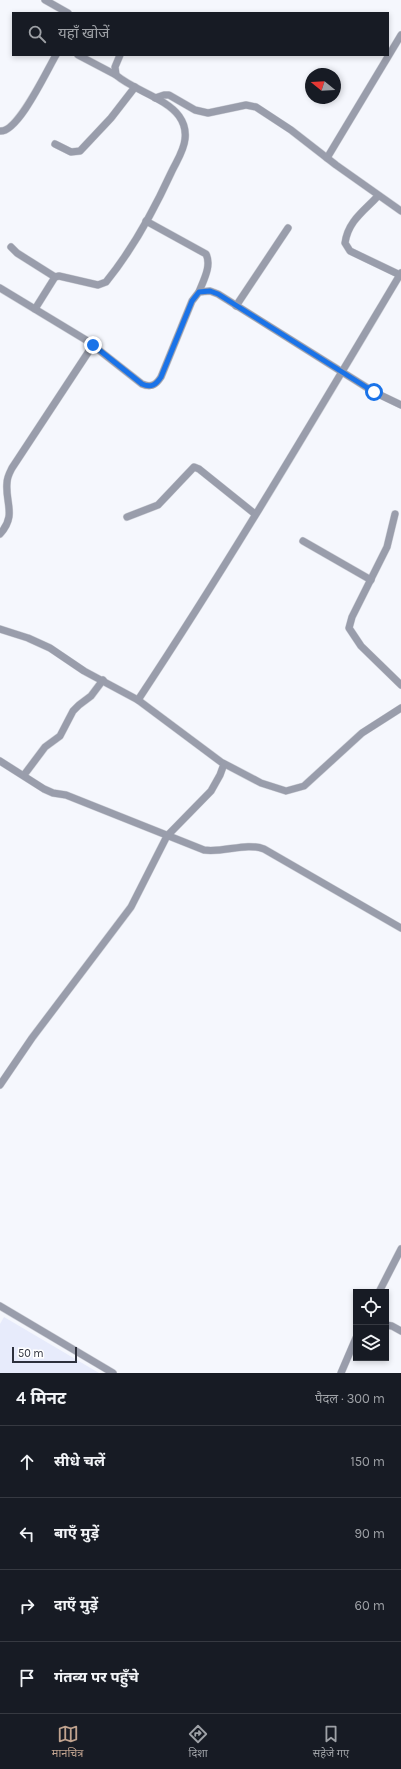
<!DOCTYPE html>
<html lang="hi">
<meta charset="utf-8">
<style>
body{margin:0;font-family:Karla,"Noto Sans Devanagari",sans-serif;background:#242831;color:#f1f3f6}
.controls{position:absolute;right:12px;bottom:12px;display:grid;overflow:hidden;border-radius:0px;box-shadow:0 2px 6px #0003}
.controls button{width:36px;height:36px;display:grid;place-items:center;padding:0;border:0;border-bottom:1px solid #363941;background:#171b24;color:#f1f3f6;font:20px sans-serif}
.compass{position:absolute;left:305px;top:68px;width:36px;height:36px;border-radius:50%;background:#171b24;box-shadow:0 2px 6px #0003;rotate:288deg}
.scale{position:absolute;left:12px;bottom:10px;width:65px;box-sizing:border-box;padding-left:4px;border:2px solid #2d303c;border-top:0;font-size:11px;line-height:14px;white-space:nowrap;color:#2d303c;-webkit-text-stroke:3px #fff;paint-order:stroke}
.stop{position:absolute;width:12px;height:12px;margin:-9px;border:3px solid #1a73e8;border-radius:50%;background:#fff}
.stop.end{background:#1a73e8;border-color:#fff;box-shadow:0 1px 4px #0008}
.list{margin:0;padding:0;list-style:none}
h2{display:flex;justify-content:space-between;align-items:center;height:52px;margin:0;padding:0 16px;font-size:17px}
h2 small{font-size:13px;font-weight:400;color:#9ea1a6}
.list li{display:grid;grid-template-columns:26px 1fr auto;gap:12px;align-items:center;box-sizing:border-box;height:72px;padding:0 16px;border-top:1px solid #363941}
.list b{display:block;font-size:15px;white-space:nowrap}
.list em{font-size:13px;font-style:normal;color:#9ea1a6}
.icon{flex:none;width:22px;height:22px;fill:none;stroke:currentColor;stroke-width:2;stroke-linecap:round;stroke-linejoin:round}
.map{position:relative;flex:none;width:401px;height:1373px;overflow:hidden}
.search{position:absolute;background:#171b24;box-shadow:0 2px 6px #0003;left:12px;right:12px;top:12px;height:44px;display:flex;align-items:center;gap:10px;box-sizing:border-box;padding:0 14px;border-radius:0px;color:#9ea1a6;font-size:15px}
.sheet{height:340px;background:#171b24}
nav{display:flex;justify-content:space-around;align-items:center;box-sizing:border-box;height:56px;border-top:1px solid #363941;background:#171b24;font-size:11px;color:#9ea1a6}
nav a{display:grid;justify-items:center;gap:2px}
nav .on{color:#c0a38f}
.map>svg:first-child{display:block}
.built{fill:#e7ebfb}
.lines{fill:none;stroke-linecap:round;stroke-linejoin:round}
.street-casing{stroke:#d1d3da;stroke-width:8}
.street{stroke:#999dab;stroke-width:7}
.route{stroke:#1a73e8;stroke-width:5}
</style>
<div class="map">
<svg width="401" height="1373" viewBox="0 0 401 1373">
<rect width="100%" height="100%" fill="#f5f7fd"/>
<!-- built -->
<path class="built" d="M 4,1317 L 99,1373 L 0,1373 L 0,1324 Z"/>
<g class="lines">
<!-- street casing -->
<g class="street-casing">
<g id="street">
<path d="M 45,0 L 68,13"/>
<path d="M 78,55 L 116,75"/>
<path d="M 155,98 L 164,95 L 169,95 L 195,110 L 208,113 L 246,105 L 256,107 L 291,130 L 336,165 L 401,211"/>
<path d="M 0,131 C 18,133 47,70 56,55"/>
<path d="M 55,144 L 71,152 L 80,151 L 111,118 L 135,87"/>
<path d="M 327,158 L 401,35"/>
<path d="M 378,196 C 364,211 348,221 345,243 L 350,251 L 400,275"/>
<path d="M 146,221 L 206,254 C 212,266 203,281 199,292"/>
<path d="M 11,247 L 17,253 L 55,277"/>
<path d="M 0,288 L 86,340 L 142,384 C 151,388 156,385 161,377 L 192,301 L 199,292 L 210,291 L 218,294 L 374,392 L 401,405"/>
<path d="M 236,306 L 288,228"/>
<path d="M 35,309 L 55,277 L 59,276 L 98,285 L 106,282 C 132,250 154,210 171,173 C 176,162 184,151 185,139 C 186,131 184,123 179,116 C 166,98 133,90 116,75 L 115,67 L 120,55"/>
<path d="M 395,514 L 387,547 L 352,617 L 349,628 L 361,646 L 401,685"/>
<path d="M 127,517 L 158,505 L 194,467 L 199,469 L 255,514"/>
<path d="M 0,534 C 17,515 5,503 7,483 C 7,477 10,472 12,468 L 93,345"/>
<path d="M 303,541 L 371,580"/>
<path d="M 0,629 L 28,638 L 50,648 L 84,671 L 138,700 L 221,762 L 261,783 L 286,791 L 304,786 L 362,733 L 401,708"/>
<path d="M 138,700 C 230,561 315,417 401,273"/>
<path d="M 0,761 L 44,789 L 53,793 L 66,795 L 204,850 C 224,853 246,842 264,849 L 401,928"/>
<path d="M 24,775 L 45,747 L 60,736 L 73,711 L 79,705 L 91,696 L 103,680"/>
<path d="M 0,1085 L 32,1038 L 131,907 L 167,836 L 211,791 L 220,775 L 224,764"/>
<path d="M 379,1292 L 401,1249"/>
<path d="M 0,1306 L 113,1373"/>
<path d="M 386,1325 L 392,1326 L 401,1331"/>
<path d="M 341,1373 L 356,1338"/>
</g>
</g>
<!-- street -->
<use href="#street" class="street"/>
</g>
<g class="lines">
<!-- route -->
<path class="route" d="M 93,345 L 142,384 C 151,388 156,385 161,377 L 192,301 L 199,292 L 210,291 L 218,294 L 374,392"/>
</g>
</svg>
<div class="controls">
<button><svg class="icon" aria-label="locate" viewBox="0 0 24 24"><circle cx="12" cy="12" r="6"/><path d="M12 2v4M12 18v4M2 12h4M18 12h4"/></svg></button>
<button><svg class="icon" aria-label="layers" viewBox="0 0 24 24"><path d="M12 4l9 5-9 5-9-5zM3 14l9 5 9-5"/></svg></button>
</div>
<svg class="compass" viewBox="-18 -18 36 36"><path d="M0-13l5 13h-10z" fill="#e53935"/><path d="M0 13l5-13h-10z" fill="#9ea1a6"/></svg>
<div class="scale">50 m</div>
<div class="stop" style="left:374px;top:392px"></div>
<div class="stop end" style="left:93px;top:345px"></div>
<div class="search"><svg class="icon" aria-label="search" viewBox="0 0 24 24"><circle cx="10" cy="10" r="6"/><path d="M15 15l6 6"/></svg>यहाँ खोजें</div>
</div>
<section class="sheet">
<h2>4 मिनट<small>पैदल · 300 m</small></h2>
<ul class="list">
<li><svg class="icon" aria-label="ahead" viewBox="0 0 24 24"><path d="M12 20V5M6 11l6-6 6 6"/></svg><div><b>सीधे चलें</b></div><em>150 m</em></li>
<li><svg class="icon" aria-label="left" viewBox="0 0 24 24"><path d="M17 20v-9H6M10 6l-5 5 5 5"/></svg><div><b>बाएँ मुड़ें</b></div><em>90 m</em></li>
<li><svg class="icon" aria-label="right" viewBox="0 0 24 24"><path d="M7 20v-9h11M14 6l5 5-5 5"/></svg><div><b>दाएँ मुड़ें</b></div><em>60 m</em></li>
<li><svg class="icon" aria-label="arrive" viewBox="0 0 24 24"><path d="M6 21V4h12l-3 4 3 4H6"/></svg><div><b>गंतव्य पर पहुँचे</b></div></li>
</ul>
</section>
<nav>
<a class="on"><svg class="icon" aria-label="map" viewBox="0 0 24 24"><path d="M3 6l6-2 6 2 6-2v14l-6 2-6-2-6 2zM9 4v14M15 6v14"/></svg>मानचित्र</a>
<a><svg class="icon" aria-label="directions" viewBox="0 0 24 24"><path d="M12 3l9 9-9 9-9-9zM9 14v-3h6M13 9l2 2-2 2"/></svg>दिशा</a>
<a><svg class="icon" aria-label="saved" viewBox="0 0 24 24"><path d="M7 4h10v16l-5-4-5 4z"/></svg>सहेजे गए</a>
</nav>
